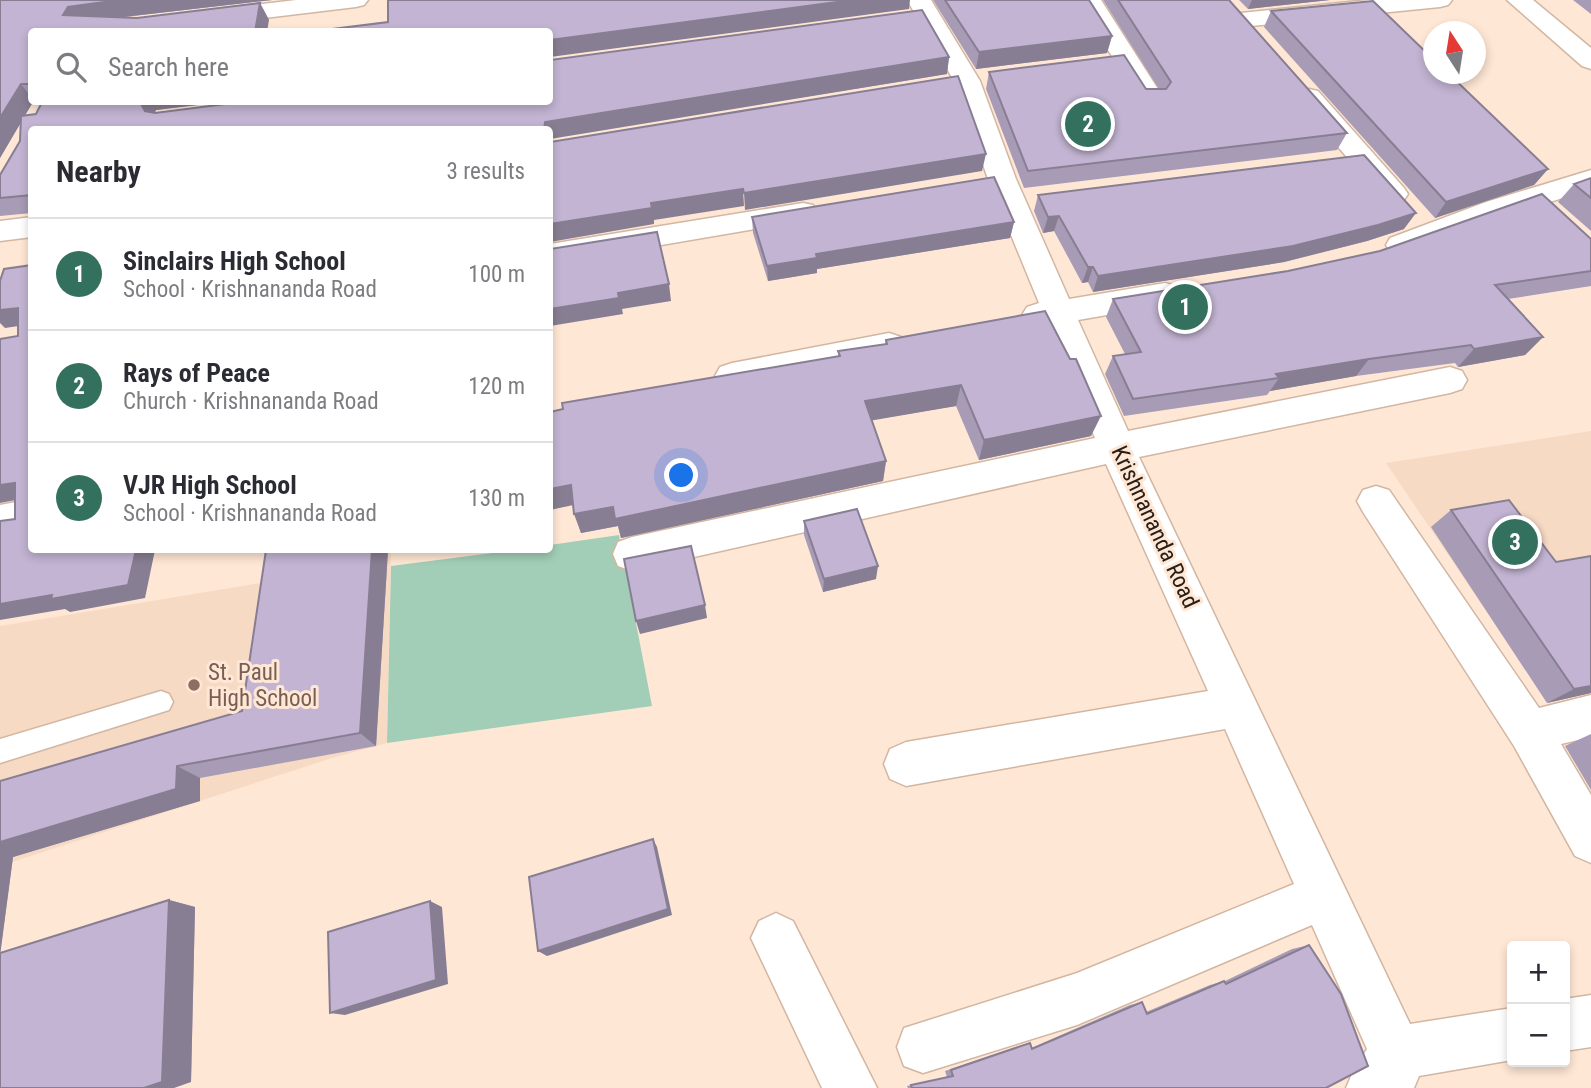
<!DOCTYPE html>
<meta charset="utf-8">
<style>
body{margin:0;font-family:"Roboto Condensed",sans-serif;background:#f2f2f3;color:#2b2b33}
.controls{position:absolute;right:21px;bottom:21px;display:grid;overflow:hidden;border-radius:7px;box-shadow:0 4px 10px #0003}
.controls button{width:63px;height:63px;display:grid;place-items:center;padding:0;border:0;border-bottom:2px solid #e1e1e2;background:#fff;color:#2b2b33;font:35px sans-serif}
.compass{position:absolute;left:1423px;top:21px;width:63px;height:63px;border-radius:50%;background:#fff;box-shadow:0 4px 10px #0003;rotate:348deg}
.you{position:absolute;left:682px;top:476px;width:24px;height:24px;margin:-18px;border:5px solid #fff;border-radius:50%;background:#1a73e8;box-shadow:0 0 0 10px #1a73e833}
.badge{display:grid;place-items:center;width:46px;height:46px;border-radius:50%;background:#33715e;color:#fff;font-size:23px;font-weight:700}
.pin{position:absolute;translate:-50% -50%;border:4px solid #fff;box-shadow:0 2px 7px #0006}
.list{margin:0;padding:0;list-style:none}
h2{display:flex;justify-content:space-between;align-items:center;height:91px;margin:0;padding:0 28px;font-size:30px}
h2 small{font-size:23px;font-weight:400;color:#7c7c81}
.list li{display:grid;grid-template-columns:46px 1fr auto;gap:21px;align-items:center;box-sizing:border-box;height:112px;padding:0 28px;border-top:2px solid #e1e1e2}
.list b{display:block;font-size:26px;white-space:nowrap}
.list p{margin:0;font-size:23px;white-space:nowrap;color:#7c7c81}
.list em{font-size:23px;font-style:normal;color:#7c7c81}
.icon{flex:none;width:38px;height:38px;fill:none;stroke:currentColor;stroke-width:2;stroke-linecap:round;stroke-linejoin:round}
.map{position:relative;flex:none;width:1591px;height:1088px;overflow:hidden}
.search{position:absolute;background:#fff;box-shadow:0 4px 10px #0003;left:28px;top:28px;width:525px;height:77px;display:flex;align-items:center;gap:18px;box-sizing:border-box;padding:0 24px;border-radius:7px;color:#7c7c81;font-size:26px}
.panel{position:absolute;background:#fff;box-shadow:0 4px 10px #0003;left:28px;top:126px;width:525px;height:427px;border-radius:7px}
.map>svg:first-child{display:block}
.built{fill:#f7dac4}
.green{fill:#a2ceb7}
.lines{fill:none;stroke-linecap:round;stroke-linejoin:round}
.service-casing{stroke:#d2b6a1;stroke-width:3}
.minor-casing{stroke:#d2b6a1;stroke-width:3}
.service{fill:#fff;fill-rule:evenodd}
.minor{fill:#fff;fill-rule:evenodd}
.wall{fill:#a79bb5}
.shaded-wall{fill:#887e93}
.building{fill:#c2b4d2;stroke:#887e93;stroke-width:2}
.education-dot{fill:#8d6e63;stroke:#ffe7d5;stroke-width:2.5}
.labels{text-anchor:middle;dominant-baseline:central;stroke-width:6;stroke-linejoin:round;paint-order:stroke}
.street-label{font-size:23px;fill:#291e16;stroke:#ffe7d5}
.education-label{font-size:23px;fill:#785e54;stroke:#ffe7d5;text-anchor:start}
</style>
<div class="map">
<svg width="1591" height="1088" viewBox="0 0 1591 1088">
<rect width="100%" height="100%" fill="#ffe7d5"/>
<!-- built -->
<g class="built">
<path d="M 1591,431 L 1591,621 L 1503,636 L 1386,463 Z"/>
<path d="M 351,550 L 391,550 L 387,743 L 332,758 L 0,866 L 0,626 L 266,582 Z"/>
</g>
<!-- green -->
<path class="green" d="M 619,535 L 652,706 L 387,743 L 391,566 L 515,550 L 550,550 L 550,545 Z"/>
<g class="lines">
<!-- service casing -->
<g class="service-casing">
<path id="service" d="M 161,691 L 169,694 L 173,702 L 169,710 L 0,763 L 0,739 Z"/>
</g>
<!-- minor casing -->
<g class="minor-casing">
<g id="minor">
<path d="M 296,0 L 368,0 L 364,5 L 356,7 L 213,24 L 205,22 L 201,17 L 205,12 L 213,10 Z"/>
<path d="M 907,0 L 931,0 L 980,81 L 1016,179 L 1069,299 L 1165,283 L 1176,286 L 1181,294 L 1176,302 L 1165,305 L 1078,320 L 1128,431 L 1450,367 L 1462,371 L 1467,380 L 1462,389 L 1450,393 L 1139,457 L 1410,1024 L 1512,1008 L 1512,1060 L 1419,1076 L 1414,1088 L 1346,1088 L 1354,1069 L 1367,1049 L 1312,925 L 1077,1025 L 923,1073 L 904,1066 L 897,1047 L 904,1028 L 1077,973 L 1294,884 L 1225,729 L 906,786 L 890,779 L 884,764 L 890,749 L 906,742 L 1208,691 L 1106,464 L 632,571 L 618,566 L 613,554 L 618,542 L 632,537 L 1095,438 L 1048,325 L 1038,326 L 1027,323 L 1022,315 L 1027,307 L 1039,303 L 988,179 L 954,81 Z"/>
<path d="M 1077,0 L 1101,0 L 1163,97 L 1159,103 L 1150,105 L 1141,103 Z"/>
<path d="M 1369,0 L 1452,0 L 1448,5 L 1440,7 L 1241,27 L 1232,25 L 1229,20 L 1232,15 L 1241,13 Z"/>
<path d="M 1507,0 L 1533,0 L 1591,48 L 1591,69 L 1582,66 Z"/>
<path d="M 1309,89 L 1318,91 L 1404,188 L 1408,194 L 1404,200 L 1394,203 L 1384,200 L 1300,103 L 1296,97 L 1300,91 Z"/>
<path d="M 1591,170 L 1591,189 L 1506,216 L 1401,255 L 1390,252 L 1386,245 L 1390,238 L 1486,202 Z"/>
<path d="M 803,203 L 813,205 L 818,212 L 813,219 L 550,264 L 550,244 Z"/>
<path d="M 32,217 L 32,237 L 0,241 L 0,221 Z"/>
<path d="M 889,333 L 901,337 L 906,345 L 901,353 L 732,389 L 720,385 L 715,376 L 720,367 L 732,363 Z"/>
<path d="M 1376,486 L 1389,490 L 1539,708 L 1591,695 L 1591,737 L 1561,744 L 1591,795 L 1591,863 L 1575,856 L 1514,746 L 1363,512 L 1357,501 L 1363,490 Z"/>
<path d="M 32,499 L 32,531 L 0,537 L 0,505 Z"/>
<path d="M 776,913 L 793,921 L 877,1088 L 822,1088 L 751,938 L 759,921 Z"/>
<path d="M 1591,995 L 1591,1047 L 1565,1051 L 1565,999 Z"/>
</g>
</g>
<!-- service -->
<use href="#service" class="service"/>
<!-- minor -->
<use href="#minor" class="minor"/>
</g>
<!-- wall -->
<g class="wall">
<path d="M 0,0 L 272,0 L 124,17 L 137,18 L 260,3 L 269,20 L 32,32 L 32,102 L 33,102 L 25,115 L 36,114 L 42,102 L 222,102 L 156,110 L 155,113 L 949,57 L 947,74 L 550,138 L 32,130 L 32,213 L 0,216 L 0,175 L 20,141 L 21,122 L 0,158 Z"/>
<path d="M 933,0 L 1089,0 L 1112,36 L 1107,53 L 976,69 Z"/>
<path d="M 1103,0 L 1229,0 L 1347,133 L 1337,150 L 1024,188 L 986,89 L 989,72 L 1146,89 L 1159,89 Z"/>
<path d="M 1239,0 L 1330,0 L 1248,9 Z"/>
<path d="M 1573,0 L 1591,0 L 1591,14 Z"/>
<path d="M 1271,11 L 1548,169 L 1534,185 L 1435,218 L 1264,27 Z"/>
<path d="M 1591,178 L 1591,231 L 1558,202 L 1574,184 Z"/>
<path d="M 1038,195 L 1404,229 L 1367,241 L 1284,262 L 1093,292 L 1088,282 L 1082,283 L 1054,231 L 1043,233 L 1034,211 Z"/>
<path d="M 752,217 L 1014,222 L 1010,238 L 817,269 L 817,273 L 768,281 L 753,233 Z"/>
<path d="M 1591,239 L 1591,286 L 1508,299 L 1543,337 L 1525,355 L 1458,367 L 1455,363 L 1356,376 L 1270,391 L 1267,395 L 1124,416 L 1105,374 L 1113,356 L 1125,354 L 1106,317 L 1113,299 Z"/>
<path d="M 886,340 L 1091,436 L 979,460 L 956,406 L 871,420 L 886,461 L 883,481 L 621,538 L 618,526 L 581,533 L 573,505 L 838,356 L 838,351 L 885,344 Z"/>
<path d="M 1451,510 L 1556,562 L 1591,693 L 1547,703 L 1431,527 Z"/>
<path d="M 804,521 L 876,579 L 823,592 L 804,535 Z"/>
<path d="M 266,550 L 388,550 L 376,746 L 200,778 L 200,801 L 13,857 L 0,953 L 169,900 L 195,907 L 191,1082 L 0,1088 L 0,781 L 242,711 Z"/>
<path d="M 1591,734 L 1591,790 L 1565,746 Z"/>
<path d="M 1309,945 L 1326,1088 L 908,1088 L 907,1086 L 947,1077 L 945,1071 L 1022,1045 L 1030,1043 L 1031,1048 L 1130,1005 L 1142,1002 L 1146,1012 L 1210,985 L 1225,981 L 1292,949 Z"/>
</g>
<!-- shaded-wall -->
<g class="shaded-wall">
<path d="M 119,0 L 272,0 L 89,21 L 63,15 L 68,7 Z"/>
<path d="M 852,0 L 910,0 L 909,9 L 550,57 L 550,59 L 550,40 Z"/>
<path d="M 1252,0 L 1330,0 L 1248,9 Z"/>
<path d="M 260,3 L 269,20 L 267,32 L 255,32 Z"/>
<path d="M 1112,36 L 1107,53 L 976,69 L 979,52 Z"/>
<path d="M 949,57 L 947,74 L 550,139 L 550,130 L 544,130 L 545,122 Z"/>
<path d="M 21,84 L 32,98 L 32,102 L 33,102 L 0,158 L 0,118 Z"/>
<path d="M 140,102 L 222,102 L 156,110 L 151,118 Z"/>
<path d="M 986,154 L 982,171 L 745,210 L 744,193 Z"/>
<path d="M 1548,169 L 1534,185 L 1435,218 L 1446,202 Z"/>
<path d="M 743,189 L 744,206 L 654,220 L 654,224 L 550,242 L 550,224 L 651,203 Z"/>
<path d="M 1416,213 L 1404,229 L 1367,241 L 1284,262 L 1093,292 L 1098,276 Z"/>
<path d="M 1059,216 L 1054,231 L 1043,233 L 1048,217 Z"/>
<path d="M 1014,222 L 1010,238 L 817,269 L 817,273 L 768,281 L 767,266 L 816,254 Z"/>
<path d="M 1088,267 L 1093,267 L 1088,282 L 1082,283 Z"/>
<path d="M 669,284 L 671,301 L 622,309 L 623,314 L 550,326 L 550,309 L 618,293 Z"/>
<path d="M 18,308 L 32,324 L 5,328 L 0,323 L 0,310 Z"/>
<path d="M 1543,337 L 1525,355 L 1458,367 L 1474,349 Z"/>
<path d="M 1369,359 L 1356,376 L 1270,391 L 1279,378 L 1276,374 Z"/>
<path d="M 961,385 L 956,406 L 863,422 L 865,401 Z"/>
<path d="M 1101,416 L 1091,436 L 979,460 L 984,440 Z"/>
<path d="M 886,461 L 883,481 L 621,538 L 618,526 L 581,533 L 574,514 Z"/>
<path d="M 15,483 L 32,497 L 0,503 L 0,485 Z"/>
<path d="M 571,485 L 578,504 L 550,510 L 550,489 Z"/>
<path d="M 136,550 L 155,550 L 145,598 L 70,612 L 65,609 L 0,620 L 0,604 L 52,595 Z"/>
<path d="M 372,550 L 388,550 L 376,746 L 360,733 Z"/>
<path d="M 878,566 L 876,579 L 823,592 L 824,579 Z"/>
<path d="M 705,605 L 707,618 L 640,634 L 636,621 Z"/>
<path d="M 1591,686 L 1591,693 L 1547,703 L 1574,689 Z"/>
<path d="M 177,766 L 200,778 L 200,801 L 13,857 L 0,956 L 0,842 Z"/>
<path d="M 653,839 L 657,847 L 672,915 L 547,956 L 538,951 Z"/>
<path d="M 169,900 L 195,907 L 191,1082 L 174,1088 L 144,1088 Z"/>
<path d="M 430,901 L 442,907 L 448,984 L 345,1015 L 330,1013 Z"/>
</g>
<!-- building -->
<g class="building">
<path d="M 0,0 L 119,0 L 68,7 L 63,15 L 137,18 L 260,3 L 255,32 L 32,32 L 32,84 L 21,84 L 0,118 Z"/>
<path d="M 388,0 L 852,0 L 550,40 L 550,32 L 308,32 L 388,22 Z"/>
<path d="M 945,0 L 1089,0 L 1112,36 L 979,52 Z"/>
<path d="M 1118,0 L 1229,0 L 1347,133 L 1028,171 L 989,72 L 1124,55 L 1146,89 L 1166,89 L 1171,82 Z"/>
<path d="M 1373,1 L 1433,59 L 1433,74 L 1449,74 L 1548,169 L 1446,202 L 1271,11 Z"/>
<path d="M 922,10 L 949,57 L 545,122 L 544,130 L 32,130 L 32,195 L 0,198 L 0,175 L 20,141 L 21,116 L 36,114 L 42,102 L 140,102 L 145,111 L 155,113 L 241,102 L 550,102 L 550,60 Z"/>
<path d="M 958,76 L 986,154 L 744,193 L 743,189 L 651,203 L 652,208 L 550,224 L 550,142 Z"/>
<path d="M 1364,155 L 1416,213 L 1378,225 L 1293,246 L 1098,276 L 1093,267 L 1088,267 L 1059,216 L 1048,217 L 1038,195 Z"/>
<path d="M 994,177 L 1014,222 L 816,254 L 817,258 L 767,266 L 752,217 Z"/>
<path d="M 1591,178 L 1591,198 L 1574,184 Z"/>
<path d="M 1542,194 L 1591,239 L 1591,271 L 1495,285 L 1543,337 L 1474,349 L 1471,345 L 1369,359 L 1276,374 L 1279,378 L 1133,399 L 1113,356 L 1141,352 L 1113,299 L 1288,271 L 1380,251 Z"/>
<path d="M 657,232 L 669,284 L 618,293 L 619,298 L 550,309 L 550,249 Z"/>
<path d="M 32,265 L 32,550 L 136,550 L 128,585 L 51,599 L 52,595 L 0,604 L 0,521 L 15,519 L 15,483 L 0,485 L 0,339 L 18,336 L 18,308 L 0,310 L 0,281 L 4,269 Z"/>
<path d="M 1045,311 L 1070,359 L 1076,359 L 1101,416 L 984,440 L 961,385 L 865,401 L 886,461 L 615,519 L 613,507 L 574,514 L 571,485 L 550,489 L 550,412 L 563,409 L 562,403 L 840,356 L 838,351 L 887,344 L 886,340 Z"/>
<path d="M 1509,500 L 1556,562 L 1591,556 L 1591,686 L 1574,689 L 1451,510 Z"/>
<path d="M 857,509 L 878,566 L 824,579 L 804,521 Z"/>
<path d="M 691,546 L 705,605 L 636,621 L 624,559 Z"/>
<path d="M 266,550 L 372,550 L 360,733 L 177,766 L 176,789 L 0,842 L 0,781 L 242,711 Z"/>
<path d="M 653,839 L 668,909 L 538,951 L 529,877 Z"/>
<path d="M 169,900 L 162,1082 L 144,1088 L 0,1088 L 0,953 Z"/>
<path d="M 430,901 L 436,980 L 330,1013 L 328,932 Z"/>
<path d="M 1309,945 L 1341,994 L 1368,1066 L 1326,1088 L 912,1088 L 911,1085 L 953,1076 L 951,1070 L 1030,1043 L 1032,1049 L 1142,1002 L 1147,1014 L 1224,981 L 1226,984 Z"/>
</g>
<!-- markers -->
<circle class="education-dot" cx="194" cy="685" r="7"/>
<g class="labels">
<!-- street labels -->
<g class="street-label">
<text transform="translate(1155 527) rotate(65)">Krishnananda Road</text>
</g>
<!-- education labels -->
<g class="education-label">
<text x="208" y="672">St. Paul<tspan x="208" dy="26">High School</tspan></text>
</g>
</g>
</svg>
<div class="controls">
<button>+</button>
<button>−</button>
</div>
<svg class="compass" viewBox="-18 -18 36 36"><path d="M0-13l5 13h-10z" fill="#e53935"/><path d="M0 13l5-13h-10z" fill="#7c7c81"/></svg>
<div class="you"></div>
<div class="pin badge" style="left:1185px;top:307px">1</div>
<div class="pin badge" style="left:1088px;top:124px">2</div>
<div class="pin badge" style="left:1515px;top:542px">3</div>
<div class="search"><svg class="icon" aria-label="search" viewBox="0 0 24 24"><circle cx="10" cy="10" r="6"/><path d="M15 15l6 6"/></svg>Search here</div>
<section class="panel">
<h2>Nearby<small>3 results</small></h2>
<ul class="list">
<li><span class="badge">1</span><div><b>Sinclairs High School</b><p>School · Krishnananda Road</p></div><em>100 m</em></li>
<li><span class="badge">2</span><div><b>Rays of Peace</b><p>Church · Krishnananda Road</p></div><em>120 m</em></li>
<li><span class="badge">3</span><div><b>VJR High School</b><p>School · Krishnananda Road</p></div><em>130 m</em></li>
</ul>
</section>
</div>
